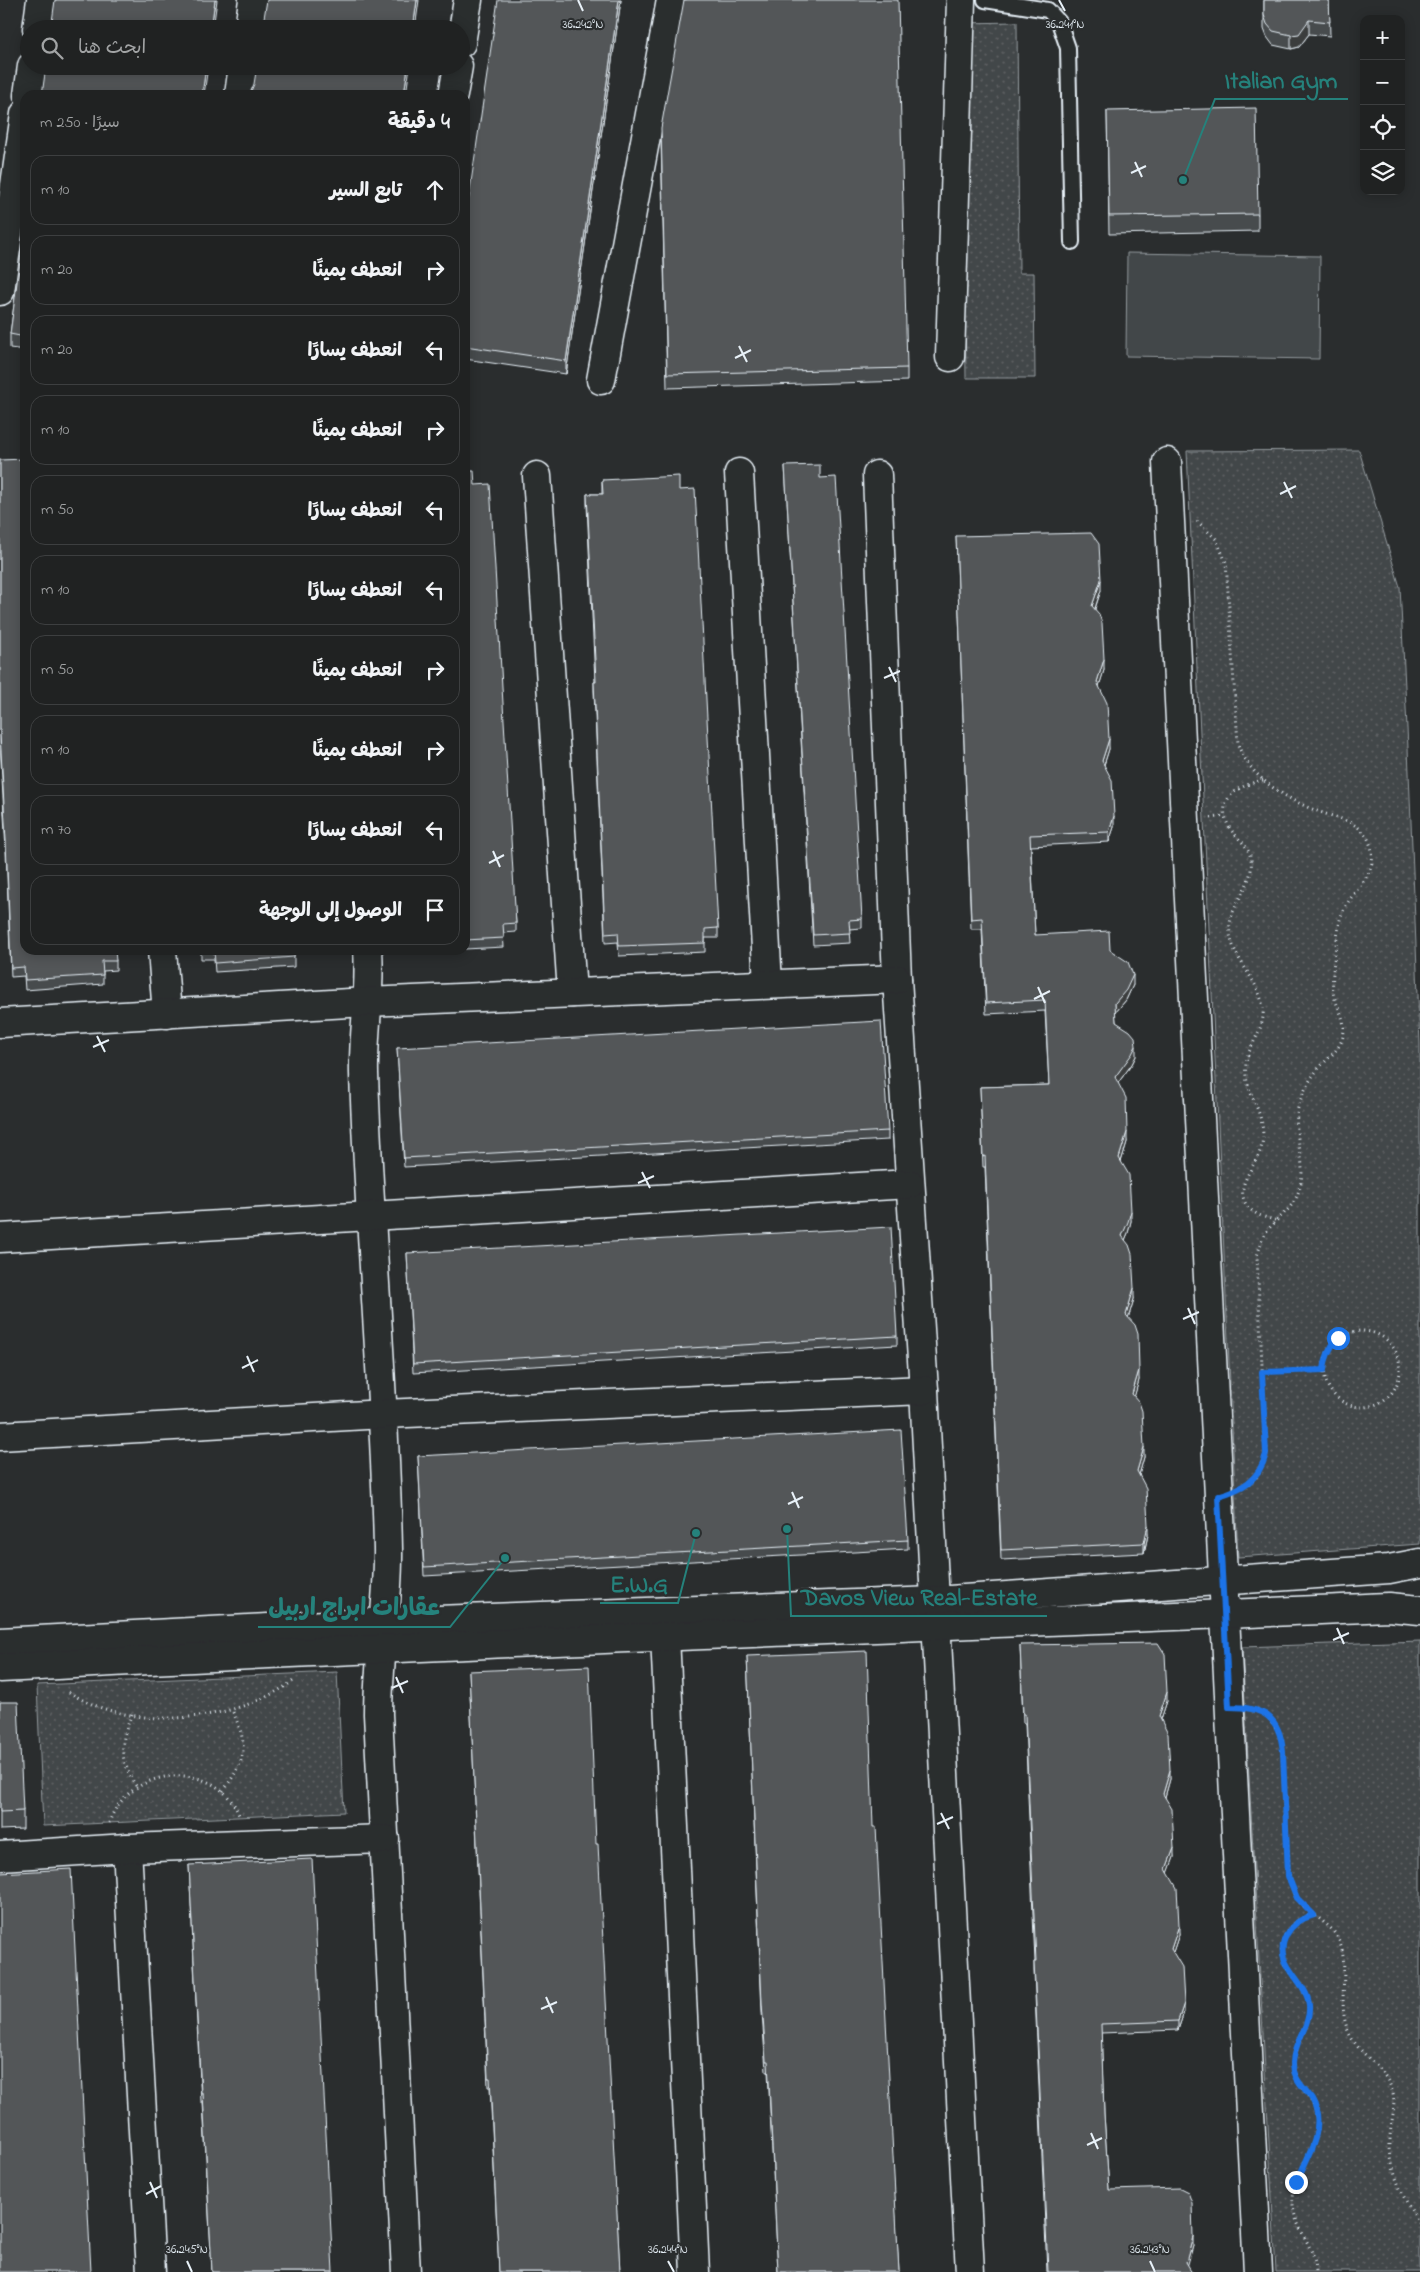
<!DOCTYPE html>
<html lang="ar">
<meta charset="utf-8">
<style>
body{margin:0;font-family:"Indie Flower","Playpen Sans Arabic",sans-serif;background:#282a2a;color:#f1f3f6;direction:rtl}
.controls{position:absolute;right:15px;top:15px;display:grid;overflow:hidden;border-radius:10px;box-shadow:0 2px 12px #0003}
.controls button{width:45px;height:45px;display:grid;place-items:center;padding:0;border:0;border-bottom:1px solid #3d3f40;background:#202222;color:#f1f3f6;font:25px sans-serif}
.stop{position:absolute;width:15px;height:15px;margin:-11px;border:4px solid #1a73e8;border-radius:50%;background:#fff}
.stop.end{background:#1a73e8;border-color:#fff;box-shadow:0 1px 5px #0008}
.list{margin:0;padding:0;list-style:none}
h2{display:flex;justify-content:space-between;align-items:center;height:65px;margin:0;padding:0 20px;font-size:21px}
h2 small{font-size:16px;font-weight:400;color:#a2a4a5}
.list li{display:grid;grid-template-columns:32px 1fr auto;gap:15px;align-items:center;box-sizing:border-box;height:70px;margin:0 10px 10px;padding:0 10px;border:1px solid #3d3f40;border-radius:15px}
.list b{display:block;font-size:19px;white-space:nowrap}
.list em{font-size:16px;font-style:normal;color:#a2a4a5}
.icon{flex:none;width:28px;height:28px;fill:none;stroke:currentColor;stroke-width:2;stroke-linecap:round;stroke-linejoin:round}
.map{position:relative;flex:none;width:1420px;height:2272px;overflow:hidden;direction:ltr}
.search{position:absolute;background:#202222;box-shadow:0 2px 12px #0003;left:20px;top:20px;width:450px;height:55px;display:flex;align-items:center;gap:12px;box-sizing:border-box;padding:0 18px;border-radius:28px;color:#a2a4a5;font-size:19px}
.panel{position:absolute;background:#202222;box-shadow:0 2px 12px #0003;left:20px;top:90px;width:450px;height:865px;border-radius:15px;direction:rtl}
.map>svg:first-child{display:block}
.park{fill:url(#park-dots);stroke:#959ca0}
.garden{fill:#424648;stroke:#959ca0}
.lines{fill:none;stroke-linecap:round;stroke-linejoin:round}
.service-casing{stroke:#e8f1f8;stroke-width:18}
.minor-casing{stroke:#e8f1f8;stroke-width:31}
.path{stroke:#e8f1f8;stroke-width:3;stroke-dasharray:1 4;stroke-linecap:butt}
.service{stroke:#2a2d2e;stroke-width:14}
.minor{stroke:#2a2d2e;stroke-width:28}
.wall{fill:#474b4d;stroke:#e8f1f8}
.shaded-wall{fill:#3a3d3e;stroke:#e8f1f8}
.building{fill:#535759;stroke:#e8f1f8}
.route{stroke:#1a73e8;stroke-width:6}
.ticks{fill:none;stroke:#e8f1f8;stroke-width:2}
.ticks-label{font-size:12px;text-anchor:middle;fill:#e8f1f8;stroke:#2a2d2e;stroke-width:4.5;stroke-linejoin:round;paint-order:stroke}
.leader{fill:none;stroke:#25827c;stroke-width:2}
.callout-dot{fill:#25827c;stroke:#2a2d2e;stroke-width:2}
.callout-label{font-size:24px;text-anchor:middle;font-weight:bold;fill:#25827c;stroke:#2a2d2e;stroke-width:4.5;stroke-linejoin:round;paint-order:stroke}
</style>
<div class="map">
<svg width="1420" height="2272" viewBox="0 0 1420 2272">
<defs>
<pattern id="park-dots" width="8" height="8" patternUnits="userSpaceOnUse" patternTransform="scale(1.25)"><rect width="8" height="8" fill="#424648"/><path d="M2 2h.1M6 6h.1" fill="none" stroke="#5d6163" stroke-width="1.8" stroke-linecap="round"/></pattern>
</defs>
<rect width="100%" height="100%" fill="#2a2d2e"/>
<filter id="ink" filterUnits="userSpaceOnUse"><feTurbulence type="fractalNoise" baseFrequency=".02" numOctaves="2"/><feDisplacementMap in="SourceGraphic" scale="10" xChannelSelector="R" yChannelSelector="G"/><feConvolveMatrix kernelMatrix="1 2 1 2 8 2 1 2 1" color-interpolation-filters="sRGB"/></filter>
<g filter="url(#ink)">
<!-- park -->
<g class="park">
<path d="M 1017,22 L 1019,273 L 1034,273 L 1035,378 L 966,378 L 962,23 Z"/>
<path d="M 1359,450 L 1400,587 L 1408,748 L 1420,1044 L 1420,1544 L 1238,1557 L 1187,451 Z"/>
<path d="M 1420,1641 L 1420,2272 L 1276,2272 L 1242,1647 Z"/>
<path d="M 337,1672 L 344,1812 L 43,1826 L 37,1685 Z"/>
</g>
<!-- garden -->
<path class="garden" d="M 1127,253 L 1320,256 L 1319,359 L 1126,356 Z"/>
<g class="lines">
<!-- service casing -->
<g class="service-casing">
<path id="service" d="M 985,0 L 1048,10 L 1059,22 L 1068,48 L 1072,242"/>
</g>
<!-- minor casing -->
<g class="minor-casing">
<g id="minor">
<path d="M 37,29 L 41,0"/>
<path d="M 249,29 L 253,0"/>
<path d="M 461,43 L 468,0"/>
<path d="M 28,95 L 32,66"/>
<path d="M 239,95 L 243,66"/>
<path d="M 453,95 L 458,66"/>
<path d="M 0,291 L 25,114"/>
<path d="M 950,357 L 961,0"/>
<path d="M 601,380 L 671,0"/>
<path d="M 1167,462 L 1258,2272"/>
<path d="M 739,473 L 768,984"/>
<path d="M 877,475 L 897,979 L 924,1390 L 970,2272"/>
<path d="M 537,476 L 572,993"/>
<path d="M 162,950 L 167,1014"/>
<path d="M 368,950 C 371,991 363,1032 364,1073 C 369,1232 385,1390 388,1549 C 389,1605 378,1659 378,1714 L 406,2272"/>
<path d="M 0,1023 L 367,1002 L 897,979"/>
<path d="M 0,1238 L 910,1184"/>
<path d="M 0,1436 L 384,1414 L 924,1390"/>
<path d="M 665,1636 L 695,2272"/>
<path d="M 0,1642 L 384,1622 L 935,1601 L 1389,1569 L 1420,1563"/>
<path d="M 0,1668 C 463,1642 926,1627 1389,1607 L 1420,1610"/>
<path d="M 127,1848 L 151,2272"/>
<path d="M 0,1856 L 127,1848 L 385,1839"/>
</g>
</g>
<!-- path -->
<g class="path">
<path d="M 1197,521 L 1216,539 L 1226,562 L 1238,744 C 1248,777 1289,801 1320,812 C 1336,818 1359,821 1368,839 C 1385,876 1348,888 1340,920 C 1337,936 1331,975 1333,991 C 1335,1005 1345,1016 1344,1031 C 1342,1051 1325,1059 1315,1073 C 1308,1082 1303,1093 1299,1104 C 1290,1135 1310,1161 1298,1193 C 1292,1210 1277,1218 1267,1231 C 1262,1239 1260,1247 1257,1256 L 1266,1454 L 1257,1476 L 1245,1486"/>
<path d="M 1263,780 C 1241,785 1215,797 1228,825 C 1235,838 1248,843 1251,859 C 1255,887 1226,906 1230,934 C 1234,962 1261,981 1263,1010 C 1265,1030 1248,1045 1246,1064 C 1242,1092 1268,1112 1262,1144 C 1259,1163 1237,1181 1244,1200 C 1250,1215 1265,1217 1278,1221"/>
<path d="M 1211,818 L 1226,816"/>
<circle cx="1362" cy="1369" r="38"/>
<path d="M 1262,1372 L 1323,1370"/>
<path d="M 69,1692 C 131,1733 235,1723 293,1681"/>
<path d="M 1257,1710 C 1270,1715 1277,1727 1282,1740 L 1289,1876 C 1292,1888 1296,1899 1306,1908 C 1319,1920 1334,1926 1340,1943 C 1350,1973 1336,2004 1349,2033 C 1360,2057 1387,2067 1393,2094 C 1396,2110 1390,2124 1390,2139 C 1389,2172 1403,2198 1420,2224"/>
<path d="M 132,1714 C 119,1745 119,1758 136,1786"/>
<path d="M 223,1791 C 247,1759 249,1746 232,1710"/>
<path d="M 109,1823 C 128,1764 221,1758 240,1818"/>
<path d="M 1313,1915 C 1301,1918 1292,1923 1286,1934 C 1270,1966 1307,1979 1309,2006 C 1311,2027 1290,2046 1294,2068 C 1298,2092 1322,2101 1317,2130 C 1313,2156 1291,2177 1293,2205 C 1295,2230 1316,2247 1316,2272"/>
</g>
<!-- service -->
<use href="#service" class="service"/>
<!-- minor -->
<use href="#minor" class="minor"/>
</g>
<!-- wall -->
<g class="wall">
<path d="M 621,0 L 566,374 L 465,359 L 465,223 Z"/>
<path d="M 1264,0 L 1329,0 L 1330,36 L 1309,34 L 1299,47 L 1291,49 L 1273,45 L 1267,37 L 1264,29 Z"/>
<path d="M 1107,111 L 1258,214 L 1258,231 L 1109,234 Z"/>
<path d="M 661,141 L 907,368 L 907,381 L 667,388 Z"/>
<path d="M 25,224 L 25,350 L 10,348 L 10,334 Z"/>
<path d="M 0,460 L 116,961 L 116,970 L 103,971 L 103,984 L 25,990 L 24,976 L 11,977 L 6,851 L 0,743 Z"/>
<path d="M 785,466 L 820,478 L 862,919 L 862,928 L 849,929 L 850,943 L 813,945 Z"/>
<path d="M 465,471 L 475,485 L 516,923 L 516,932 L 503,933 L 504,947 L 465,949 Z"/>
<path d="M 602,480 L 679,490 L 718,928 L 718,938 L 705,938 L 705,952 L 619,956 L 618,942 L 605,943 L 594,691 L 594,682 L 595,682 L 587,504 L 587,494 L 602,494 Z"/>
<path d="M 956,536 L 1101,590 L 1095,609 L 1104,670 L 1099,686 L 1109,749 L 1104,765 L 1114,827 L 1109,842 L 1031,846 L 1035,935 L 1110,950 L 1133,985 L 1126,1000 L 1115,1013 L 1116,1022 L 1136,1056 L 1132,1064 L 1118,1083 L 1127,1142 L 1121,1162 L 1131,1221 L 1128,1233 L 1125,1240 L 1134,1299 L 1128,1318 L 1139,1380 L 1134,1397 L 1144,1457 L 1139,1475 L 1148,1535 L 1144,1553 L 1001,1560 L 985,1167 L 983,1167 L 980,1087 L 1049,1085 L 1045,1011 L 986,1014 L 982,929 L 971,929 Z"/>
<path d="M 201,950 L 307,950 L 307,952 L 294,953 L 294,967 L 215,972 L 214,959 L 201,959 Z"/>
<path d="M 427,950 L 445,950 L 427,951 Z"/>
<path d="M 397,1048 L 888,1131 L 888,1140 L 404,1167 Z"/>
<path d="M 407,1253 L 897,1336 L 897,1345 L 413,1373 Z"/>
<path d="M 418,1456 L 908,1540 L 908,1549 L 424,1576 Z"/>
<path d="M 1020,1645 L 1167,1701 L 1161,1719 L 1170,1779 L 1165,1797 L 1174,1857 L 1168,1873 L 1179,1934 L 1173,1952 L 1184,2012 L 1178,2030 L 1101,2033 L 1104,2114 L 1109,2190 L 1193,2246 L 1187,2265 L 1192,2272 L 1047,2272 L 1034,1971 L 1034,1962 L 1035,1962 L 1025,1723 L 1023,1723 Z"/>
<path d="M 747,1656 L 873,1827 L 899,2272 L 778,2272 L 768,2071 L 766,2071 L 762,2012 Z"/>
<path d="M 469,1671 L 596,1844 L 620,2272 L 499,2272 L 490,2087 L 488,2087 Z"/>
<path d="M 0,1702 L 23,1811 L 23,1829 L 0,1830 Z"/>
<path d="M 189,1865 L 333,2272 L 212,2272 L 203,2102 L 201,2102 Z"/>
</g>
<!-- shaded-wall -->
<g class="shaded-wall">
<path d="M 215,0 L 217,0 L 213,29 L 211,29 Z"/>
<path d="M 417,0 L 419,0 L 415,29 L 413,29 Z"/>
<path d="M 619,0 L 621,0 L 566,374 L 566,361 Z"/>
<path d="M 1309,20 L 1309,34 L 1299,47 L 1291,49 L 1291,35 Z"/>
<path d="M 206,66 L 208,66 L 204,95 L 202,95 Z"/>
<path d="M 408,66 L 410,66 L 406,95 L 404,95 Z"/>
<path d="M 1101,580 L 1101,590 L 1092,617 L 1092,606 Z"/>
<path d="M 1104,659 L 1104,670 L 1097,693 L 1097,682 Z"/>
<path d="M 1109,739 L 1109,749 L 1102,771 L 1102,761 Z"/>
<path d="M 1114,816 L 1114,827 L 1109,842 L 1109,832 Z"/>
<path d="M 1133,975 L 1133,985 L 1126,1000 L 1115,1013 L 1115,1003 Z"/>
<path d="M 1136,1046 L 1136,1056 L 1132,1064 L 1115,1087 L 1115,1077 Z"/>
<path d="M 1127,1132 L 1127,1142 L 1119,1168 L 1119,1158 Z"/>
<path d="M 1131,1211 L 1131,1221 L 1128,1233 L 1122,1247 L 1122,1236 Z"/>
<path d="M 1134,1288 L 1134,1299 L 1126,1325 L 1126,1315 Z"/>
<path d="M 1139,1370 L 1139,1380 L 1132,1405 L 1132,1394 Z"/>
<path d="M 1144,1447 L 1144,1457 L 1137,1482 L 1137,1471 Z"/>
<path d="M 1148,1525 L 1148,1535 L 1144,1553 L 1144,1543 Z"/>
<path d="M 1167,1692 L 1167,1701 L 1159,1725 L 1159,1716 Z"/>
<path d="M 1170,1770 L 1170,1779 L 1163,1804 L 1163,1794 Z"/>
<path d="M 1174,1848 L 1174,1857 L 1166,1879 L 1166,1869 Z"/>
<path d="M 1179,1925 L 1179,1934 L 1171,1958 L 1171,1949 Z"/>
<path d="M 1184,2003 L 1184,2012 L 1178,2030 L 1178,2021 Z"/>
<path d="M 1193,2237 L 1193,2246 L 1186,2271 L 1186,2262 Z"/>
</g>
<!-- building -->
<g class="building">
<path d="M 55,0 L 215,0 L 211,29 L 51,29 Z"/>
<path d="M 267,0 L 417,0 L 413,29 L 255,29 L 261,25 L 264,18 Z"/>
<path d="M 498,0 L 619,0 L 566,361 L 465,346 L 465,223 Z"/>
<path d="M 684,0 L 898,0 L 907,368 L 667,374 L 661,128 Z"/>
<path d="M 1264,0 L 1329,0 L 1330,22 L 1309,20 L 1299,34 L 1291,35 L 1273,31 L 1267,24 L 1264,15 Z"/>
<path d="M 46,66 L 206,66 L 202,95 L 42,95 Z"/>
<path d="M 257,66 L 408,66 L 404,95 L 246,95 L 251,91 L 254,84 Z"/>
<path d="M 1256,108 L 1258,214 L 1109,216 L 1107,111 Z"/>
<path d="M 25,224 L 25,337 L 10,334 Z"/>
<path d="M 25,459 L 25,950 L 115,950 L 116,961 L 102,961 L 103,975 L 25,980 L 24,967 L 11,968 L 6,841 L 0,734 L 0,460 Z"/>
<path d="M 820,465 L 820,478 L 836,477 L 862,919 L 849,920 L 850,933 L 813,935 L 785,466 Z"/>
<path d="M 465,471 L 474,471 L 475,485 L 490,484 L 516,923 L 503,924 L 504,938 L 465,940 Z"/>
<path d="M 679,476 L 679,490 L 695,489 L 718,928 L 705,929 L 705,943 L 619,946 L 618,933 L 605,934 L 594,682 L 596,682 L 587,494 L 603,494 L 602,480 Z"/>
<path d="M 1091,533 L 1099,544 L 1101,580 L 1092,606 L 1099,614 L 1102,623 L 1104,659 L 1097,682 L 1107,703 L 1109,739 L 1102,761 L 1112,780 L 1114,816 L 1109,832 L 1030,835 L 1035,935 L 1109,931 L 1110,950 L 1128,962 L 1133,975 L 1126,990 L 1115,1003 L 1116,1022 L 1130,1031 L 1135,1037 L 1136,1046 L 1132,1054 L 1115,1077 L 1126,1098 L 1127,1132 L 1119,1158 L 1129,1175 L 1131,1211 L 1128,1222 L 1122,1236 L 1129,1245 L 1132,1254 L 1134,1288 L 1126,1315 L 1135,1325 L 1138,1334 L 1139,1370 L 1132,1394 L 1139,1402 L 1142,1411 L 1144,1447 L 1137,1471 L 1146,1488 L 1148,1525 L 1144,1543 L 1001,1550 L 985,1156 L 983,1157 L 980,1087 L 1049,1085 L 1045,1000 L 986,1003 L 982,918 L 971,919 L 956,536 Z"/>
<path d="M 214,950 L 294,950 L 294,957 L 215,963 Z"/>
<path d="M 881,1021 L 888,1131 L 404,1158 L 397,1048 Z"/>
<path d="M 891,1227 L 897,1336 L 413,1364 L 407,1253 Z"/>
<path d="M 901,1430 L 908,1540 L 424,1567 L 418,1456 Z"/>
<path d="M 1158,1643 L 1165,1654 L 1167,1692 L 1159,1716 L 1168,1734 L 1170,1770 L 1163,1794 L 1172,1809 L 1174,1848 L 1166,1869 L 1177,1888 L 1179,1925 L 1171,1949 L 1182,1967 L 1184,2003 L 1178,2021 L 1101,2024 L 1104,2114 L 1109,2190 L 1180,2188 L 1188,2192 L 1192,2203 L 1193,2237 L 1186,2262 L 1192,2272 L 1048,2272 L 1034,1962 L 1036,1962 L 1025,1714 L 1023,1714 L 1020,1645 Z"/>
<path d="M 867,1651 L 873,1827 L 876,1827 L 899,2272 L 778,2272 L 768,2061 L 766,2061 L 762,2003 L 747,1656 Z"/>
<path d="M 589,1666 L 596,1844 L 598,1844 L 620,2272 L 499,2272 L 490,2078 L 488,2078 L 469,1671 Z"/>
<path d="M 0,1702 L 18,1702 L 23,1811 L 0,1812 Z"/>
<path d="M 312,1859 L 333,2272 L 212,2272 L 203,2093 L 201,2093 L 189,1865 Z"/>
<path d="M 71,1869 L 91,2272 L 0,2272 L 0,1873 Z"/>
</g>
</g>
<g class="lines" filter="url(#ink)">
<!-- route -->
<path class="route" d="M 1296,2182 C 1308,2158 1327,2125 1312,2099 C 1304,2087 1293,2079 1293,2063 C 1293,2043 1311,2026 1309,2005 C 1307,1979 1270,1964 1287,1934 C 1293,1923 1302,1918 1314,1915 L 1297,1898 L 1288,1876 L 1283,1752 C 1280,1716 1263,1707 1229,1707 L 1218,1496 C 1243,1489 1259,1480 1266,1454 L 1262,1372 L 1324,1370 C 1325,1357 1329,1348 1338,1338"/>
</g>
<!-- ticks -->
<path class="ticks" d="M 578,0 L 583,11M 1059,0 L 1065,11M 1135,162 L 1142,177M 1131,173 L 1146,166M 739,346 L 747,362M 735,358 L 751,350M 1284,482 L 1292,498M 1280,494 L 1296,486M 889,667 L 896,682M 884,678 L 900,671M 493,851 L 500,867M 489,863 L 504,855M 1038,987 L 1045,1003M 1034,999 L 1050,991M 97,1036 L 105,1052M 93,1047 L 109,1040M 642,1172 L 650,1188M 638,1183 L 654,1176M 1188,1308 L 1195,1324M 1183,1319 L 1199,1312M 247,1356 L 254,1372M 242,1368 L 258,1360M 792,1492 L 799,1508M 788,1504 L 803,1497M 1337,1628 L 1344,1644M 1333,1640 L 1349,1633M 396,1677 L 403,1693M 392,1688 L 408,1681M 941,1813 L 949,1829M 937,1824 L 953,1817M 546,1997 L 553,2013M 541,2009 L 557,2002M 1091,2133 L 1098,2149M 1087,2145 L 1102,2138M 150,2182 L 157,2198M 146,2194 L 161,2186M 187,2261 L 192,2272M 668,2261 L 674,2272M 1150,2261 L 1155,2272"/>
<g class="ticks-label">
<text x="583" y="28">36.242°N</text>
<text x="1065" y="28">36.241°N</text>
<text x="187" y="2253">36.245°N</text>
<text x="668" y="2253">36.244°N</text>
<text x="1150" y="2253">36.243°N</text>
</g>
<!-- callouts -->
<path class="leader" d="M1183 180L1215 99H1348M696 1533L678 1603H600M787 1529L791 1616H1047M505 1558L450 1627H258"/>
<g class="callout-dot">
<circle cx="1183" cy="180" r="5"/>
<circle cx="696" cy="1533" r="5"/>
<circle cx="787" cy="1529" r="5"/>
<circle cx="505" cy="1558" r="5"/>
</g>
<g class="callout-label">
<text x="1281" y="88">Italian Gym</text>
<text x="639" y="1592">E.W.G</text>
<text x="919" y="1605">Davos View Real-Estate</text>
<text x="354" y="1615">عقارات ابراج اربیل</text>
</g>
</svg>
<div class="controls">
<button>+</button>
<button>−</button>
<button><svg class="icon" aria-label="locate" viewBox="0 0 24 24"><circle cx="12" cy="12" r="6"/><path d="M12 2v4M12 18v4M2 12h4M18 12h4"/></svg></button>
<button><svg class="icon" aria-label="layers" viewBox="0 0 24 24"><path d="M12 4l9 5-9 5-9-5zM3 14l9 5 9-5"/></svg></button>
</div>
<div class="stop" style="left:1338px;top:1338px"></div>
<div class="stop end" style="left:1296px;top:2182px"></div>
<div class="search"><svg class="icon" aria-label="search" viewBox="0 0 24 24"><circle cx="10" cy="10" r="6"/><path d="M15 15l6 6"/></svg>ابحث هنا</div>
<section class="panel">
<h2>4 دقيقة<small>سيرًا · 250 m</small></h2>
<ul class="list">
<li><svg class="icon" aria-label="ahead" viewBox="0 0 24 24"><path d="M12 20V5M6 11l6-6 6 6"/></svg><div><b>تابع السير</b></div><em>10 m</em></li>
<li><svg class="icon" aria-label="right" viewBox="0 0 24 24"><path d="M7 20v-9h11M14 6l5 5-5 5"/></svg><div><b>انعطف يمينًا</b></div><em>20 m</em></li>
<li><svg class="icon" aria-label="left" viewBox="0 0 24 24"><path d="M17 20v-9H6M10 6l-5 5 5 5"/></svg><div><b>انعطف يسارًا</b></div><em>20 m</em></li>
<li><svg class="icon" aria-label="right" viewBox="0 0 24 24"><path d="M7 20v-9h11M14 6l5 5-5 5"/></svg><div><b>انعطف يمينًا</b></div><em>10 m</em></li>
<li><svg class="icon" aria-label="left" viewBox="0 0 24 24"><path d="M17 20v-9H6M10 6l-5 5 5 5"/></svg><div><b>انعطف يسارًا</b></div><em>50 m</em></li>
<li><svg class="icon" aria-label="left" viewBox="0 0 24 24"><path d="M17 20v-9H6M10 6l-5 5 5 5"/></svg><div><b>انعطف يسارًا</b></div><em>10 m</em></li>
<li><svg class="icon" aria-label="right" viewBox="0 0 24 24"><path d="M7 20v-9h11M14 6l5 5-5 5"/></svg><div><b>انعطف يمينًا</b></div><em>50 m</em></li>
<li><svg class="icon" aria-label="right" viewBox="0 0 24 24"><path d="M7 20v-9h11M14 6l5 5-5 5"/></svg><div><b>انعطف يمينًا</b></div><em>10 m</em></li>
<li><svg class="icon" aria-label="left" viewBox="0 0 24 24"><path d="M17 20v-9H6M10 6l-5 5 5 5"/></svg><div><b>انعطف يسارًا</b></div><em>70 m</em></li>
<li><svg class="icon" aria-label="arrive" viewBox="0 0 24 24"><path d="M6 21V4h12l-3 4 3 4H6"/></svg><div><b>الوصول إلى الوجهة</b></div></li>
</ul>
</section>
</div>
